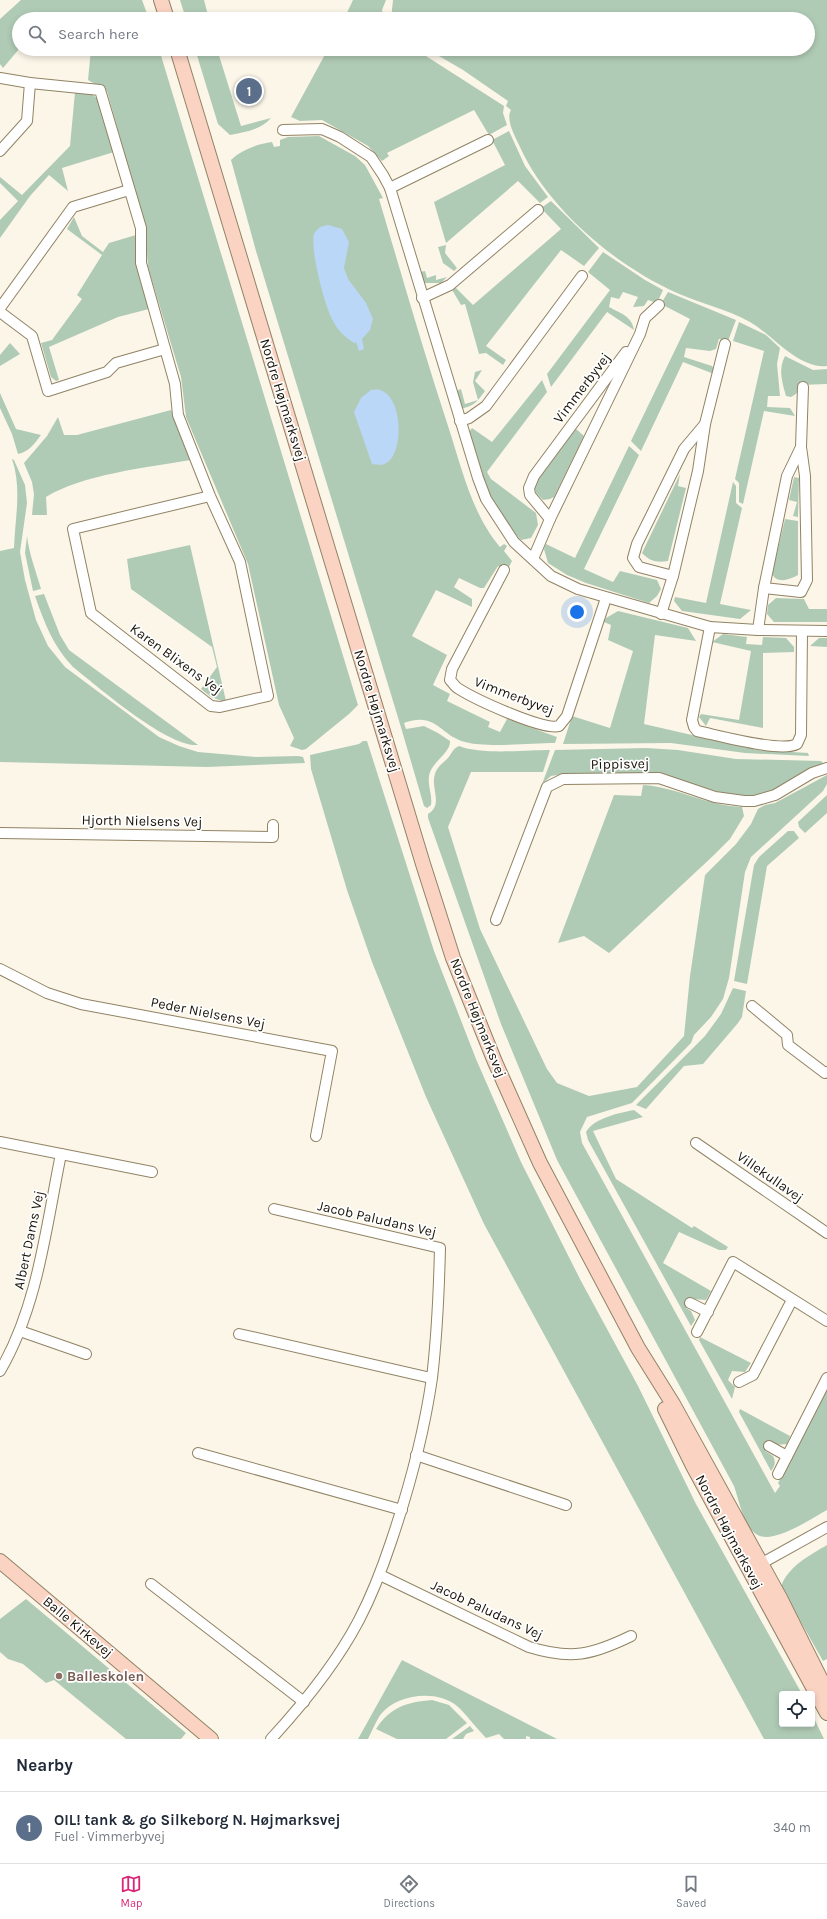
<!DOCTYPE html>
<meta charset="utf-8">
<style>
body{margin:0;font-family:Karla,sans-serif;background:#f2f2f3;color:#1f2937}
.controls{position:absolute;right:12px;bottom:12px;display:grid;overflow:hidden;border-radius:4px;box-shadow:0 2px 6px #0003}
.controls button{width:36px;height:36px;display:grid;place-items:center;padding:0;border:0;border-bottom:1px solid #e0e1e3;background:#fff;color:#1f2937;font:20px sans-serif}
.you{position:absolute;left:577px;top:612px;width:14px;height:14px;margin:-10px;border:3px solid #fff;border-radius:50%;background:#1a73e8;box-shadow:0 0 0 6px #1a73e833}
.badge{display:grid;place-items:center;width:26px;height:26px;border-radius:50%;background:#db2777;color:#fff;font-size:13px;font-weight:700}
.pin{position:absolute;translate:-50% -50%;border:2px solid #fff;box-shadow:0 1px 4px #0006}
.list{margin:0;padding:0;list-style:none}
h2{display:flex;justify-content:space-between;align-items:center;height:52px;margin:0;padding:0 16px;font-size:17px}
h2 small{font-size:13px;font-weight:400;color:#747a83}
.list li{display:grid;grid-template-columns:26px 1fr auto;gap:12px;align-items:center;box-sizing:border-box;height:72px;padding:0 16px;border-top:1px solid #e0e1e3}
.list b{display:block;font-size:15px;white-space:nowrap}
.list p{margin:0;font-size:13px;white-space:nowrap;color:#747a83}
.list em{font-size:13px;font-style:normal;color:#747a83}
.icon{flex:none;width:22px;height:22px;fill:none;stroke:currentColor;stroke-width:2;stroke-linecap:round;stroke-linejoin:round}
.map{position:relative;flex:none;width:827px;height:1739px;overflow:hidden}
.search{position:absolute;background:#fff;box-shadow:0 2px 6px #0003;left:12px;right:12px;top:12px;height:44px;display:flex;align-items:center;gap:10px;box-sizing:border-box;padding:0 14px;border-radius:22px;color:#747a83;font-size:15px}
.sheet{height:124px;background:#fff}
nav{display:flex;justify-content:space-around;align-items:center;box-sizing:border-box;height:56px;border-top:1px solid #e0e1e3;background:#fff;font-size:11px;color:#747a83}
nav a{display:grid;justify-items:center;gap:2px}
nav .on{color:#db2777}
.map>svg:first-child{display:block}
.green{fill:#b0cbb5}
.water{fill:#bad7f7}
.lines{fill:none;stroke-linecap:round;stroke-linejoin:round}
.street-casing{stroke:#918364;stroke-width:12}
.secondary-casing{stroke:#918364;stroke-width:16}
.street{stroke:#fff;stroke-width:10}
.secondary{stroke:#fad3c3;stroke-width:14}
.education-dot{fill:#8d6e63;stroke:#fff;stroke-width:1.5}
.labels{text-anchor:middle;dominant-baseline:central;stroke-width:3.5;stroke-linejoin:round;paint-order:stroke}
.street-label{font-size:14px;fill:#1a1509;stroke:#fff}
.education-label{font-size:14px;font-weight:bold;fill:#785e54;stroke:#fff;text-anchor:start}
</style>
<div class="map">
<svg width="827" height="1739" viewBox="0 0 827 1739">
<rect width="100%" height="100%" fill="#fcf6e9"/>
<!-- green -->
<g class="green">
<path d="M 21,0 L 142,0 L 149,19 L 19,19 L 19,49 L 3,68 L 0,64 L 0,19 Z"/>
<path d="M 180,0 L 204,0 L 209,19 L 186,19 Z"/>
<path d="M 353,0 L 386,0 L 382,10 L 384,19 L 344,19 Z"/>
<path d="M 393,0 L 827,0 L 827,366 C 798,369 774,336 750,322 C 727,309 701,304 677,293 C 616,266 548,209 520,147 C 516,138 505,120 511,110 L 506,106 L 508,101 L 463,70 L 427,49 L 808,49 L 808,19 L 391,19 Z"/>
<path d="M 91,49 L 159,49 L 358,705 L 349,714 L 306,749 L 302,750 L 290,746 L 294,738 L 279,705 L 248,564 L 186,417 L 181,377 L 148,267 L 145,227 L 107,91 L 88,80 Z"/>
<path d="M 195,49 L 217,49 L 241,126 L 271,118 C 261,130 245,132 230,135 L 218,124 Z"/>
<path d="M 328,49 L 415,49 L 504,106 L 503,113 L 507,125 L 489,135 L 474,110 L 387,153 L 389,156 L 382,161 L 368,146 L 322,120 L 300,121 L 291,117 Z"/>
<path d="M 75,92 L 90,93 L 98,99 L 114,152 L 62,168 L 68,191 L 49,175 L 30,196 L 0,238 L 0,220 L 18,201 L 0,183 L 0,177 L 22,195 L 70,146 Z"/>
<path d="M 509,131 L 525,166 L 548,197 L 540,203 L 518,181 L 446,243 L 434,202 L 505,165 L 492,140 Z"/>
<path d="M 319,136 L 355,156 L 365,165 L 383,198 L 379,199 C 402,276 424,353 449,429 C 462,469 472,514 500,547 L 504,544 L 507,546 L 504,551 L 512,561 L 507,571 L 498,566 L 484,588 L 480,588 L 459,578 L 454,587 L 472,599 L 472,607 L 436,590 L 412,636 L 447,655 L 433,685 L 450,694 L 447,701 L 490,722 L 488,727 L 500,732 L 507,719 L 557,737 L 555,743 C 531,743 487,748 465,742 C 440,736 437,711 404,723 L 406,729 L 424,726 L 438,733 L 450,741 C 451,751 436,760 431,770 C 425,782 433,793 431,805 L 427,808 L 424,806 L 400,724 L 256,251 L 231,160 C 241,150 257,144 272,142 L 274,147 L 280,146 L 280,140 L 288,137 Z"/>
<path d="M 551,201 L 599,248 L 584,266 L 561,250 L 486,346 L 506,360 L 503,365 L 486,353 L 479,354 L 465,304 L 461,305 L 451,288 L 454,286 L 473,305 L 561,229 L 541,208 Z"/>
<path d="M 74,217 L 82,236 L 103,252 L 109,243 L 136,235 L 149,309 L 118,317 L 49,347 L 59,380 L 56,381 L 51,377 L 41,343 L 52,340 L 82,299 L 77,295 L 102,255 L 67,229 Z"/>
<path d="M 446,245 L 445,253 L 457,268 L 454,271 L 443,263 L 438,247 Z"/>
<path d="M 603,252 L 645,280 L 663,290 L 657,303 L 648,300 L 644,306 L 633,307 L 638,297 L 623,292 L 619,299 L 611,297 L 609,307 C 620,313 632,316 634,330 L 607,312 L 551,387 L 547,374 L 610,290 L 588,272 Z"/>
<path d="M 425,271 L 427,278 L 436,275 L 436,280 L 447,277 L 441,283 L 424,283 L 420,272 Z"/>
<path d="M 668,292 L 736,320 L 728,341 L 719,339 L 716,349 L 710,351 L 686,348 L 684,357 L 712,366 L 715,371 L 714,374 L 683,362 L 641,451 L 631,441 L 690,319 L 661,304 Z"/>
<path d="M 739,322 L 766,335 L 780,348 L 777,364 L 780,396 L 768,396 L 767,407 L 790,408 L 795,416 L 764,411 L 743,504 L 739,502 L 739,483 L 735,479 L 764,351 L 733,341 Z"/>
<path d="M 10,343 L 20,354 L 0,366 L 0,355 Z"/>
<path d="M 785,356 L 813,370 L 827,369 L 827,384 L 800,385 C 799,391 797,394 791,397 L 786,396 C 782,382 778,369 785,356 Z"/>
<path d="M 482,370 L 475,381 L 485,391 C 476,403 475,405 461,409 L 456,391 L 461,389 L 465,404 L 478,400 L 473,382 L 475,372 Z"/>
<path d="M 542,380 L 547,392 L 487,472 L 491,479 L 536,513 L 538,525 L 531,538 L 521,540 C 491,512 481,471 469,432 L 472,428 L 492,442 Z"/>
<path d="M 0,393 L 16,429 L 41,435 C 35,443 29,452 18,454 L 12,434 L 0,408 Z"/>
<path d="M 171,410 L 183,437 L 191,460 C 148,467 81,475 46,497 L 47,515 L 32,515 L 34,494 L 32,482 L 24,463 L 47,436 L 58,417 L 64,435 L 77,435 Z"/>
<path d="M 576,429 L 584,436 L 554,497 L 550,499 L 543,500 L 536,493 L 534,486 L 537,478 Z"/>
<path d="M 629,446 L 639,455 L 584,569 L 613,582 L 620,571 L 657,580 L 661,589 L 657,596 L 649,603 L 586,583 L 567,575 L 548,563 L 544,549 L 546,544 L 575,558 Z"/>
<path d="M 12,459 L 14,460 L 25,485 L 27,503 L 20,552 L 25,580 L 36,620 L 48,646 L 65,667 L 159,737 L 179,746 L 198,752 L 256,757 L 298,756 L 303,757 L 305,763 L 207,767 L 0,762 L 0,551 L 14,548 C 15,518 22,488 12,459 Z"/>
<path d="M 680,474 L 678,486 L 686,488 L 668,561 C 656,563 650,561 642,553 Z"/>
<path d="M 794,477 L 799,478 L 798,517 L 793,516 L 797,502 L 789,500 Z"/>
<path d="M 733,482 L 736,486 L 736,503 L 742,508 L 720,604 L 751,610 L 740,619 L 682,611 L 674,601 L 675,597 L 706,603 Z"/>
<path d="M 785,519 L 798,521 L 798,575 C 789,580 777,584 772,574 Z"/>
<path d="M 27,536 C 29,554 36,571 41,589 L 33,591 L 25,553 Z"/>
<path d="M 190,545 L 226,701 L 225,702 L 211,697 L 201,689 L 217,667 L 212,647 L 131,589 L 127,559 Z"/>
<path d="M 44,594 L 60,635 L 69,650 L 198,745 C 168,748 97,686 73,667 C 53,646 44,622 35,596 Z"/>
<path d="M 776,598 L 804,599 L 809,609 L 827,609 L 827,622 L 774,622 L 767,614 L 768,605 Z"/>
<path d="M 618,611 L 688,628 L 696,641 L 655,635 L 644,724 L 757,750 L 808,753 L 809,756 L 745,753 L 671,743 L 563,744 L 572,716 L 610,728 L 633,651 L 608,640 L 611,625 L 604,622 L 606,618 Z"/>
<path d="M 723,634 L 747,637 L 746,644 L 762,645 L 763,637 L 786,638 L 794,647 L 794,652 L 763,653 L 763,728 L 710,718 L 706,726 L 699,717 L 701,714 L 739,720 L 751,651 L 712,642 Z"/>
<path d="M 819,638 L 827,638 L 827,647 L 810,646 Z"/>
<path d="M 363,741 L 367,741 L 434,951 L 476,1059 L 521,1162 L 581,1281 L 638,1386 L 696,1504 L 802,1694 L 782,1694 L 782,1724 L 812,1724 L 812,1714 L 824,1739 L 764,1739 L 484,1224 L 426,1097 L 372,962 L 347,890 L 311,769 L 310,755 L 359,744 Z"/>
<path d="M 459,746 C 482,755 525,750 550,750 L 543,772 L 471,772 L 448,827 L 480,929 L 547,1069 L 557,1083 L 589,1096 L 637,1087 L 684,1036 L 690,976 L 705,875 L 736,844 L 751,824 L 758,809 L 765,805 L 775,803 L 827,775 L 827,784 L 823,791 L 751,857 L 745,872 L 729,978 L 723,999 L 711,1017 L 694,1035 L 691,1043 L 632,1103 L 587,1117 L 580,1132 L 582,1143 L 775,1493 L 780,1486 L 778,1483 L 827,1389 L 827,1510 C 812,1518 772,1546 756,1534 C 743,1525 739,1500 734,1486 L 557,1160 L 501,1024 L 428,818 L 428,814 C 444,804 430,788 435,774 C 437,767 442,764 447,759 C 452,754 452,749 459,746 Z"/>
<path d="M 646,748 L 678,750 L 736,759 L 821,761 L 823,763 L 775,790 L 750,796 L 736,796 L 719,792 L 667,776 L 651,774 L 564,774 L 551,776 L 542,784 L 555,750 Z"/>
<path d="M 643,785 C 677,787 708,806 742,807 L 744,816 L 730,839 L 714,855 L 609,953 L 584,936 L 558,943 L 614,795 L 641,796 Z"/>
<path d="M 827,795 L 827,813 L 805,833 L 799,827 L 798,822 Z"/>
<path d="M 788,831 L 794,831 L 799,838 L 767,866 L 747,984 L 734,981 L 754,865 L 759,857 Z"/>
<path d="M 733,988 L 746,991 L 742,1017 L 738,1023 L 703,1064 L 684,1066 L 646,1109 L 636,1105 L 705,1036 L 721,1014 Z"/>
<path d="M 634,1110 L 643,1117 L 593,1131 L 616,1179 L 692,1228 L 694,1226 L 728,1247 L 726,1250 L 719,1250 L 679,1232 L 663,1263 L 711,1291 L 706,1300 L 691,1299 L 686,1308 L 691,1311 L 695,1320 L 691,1326 L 588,1140 L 586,1132 C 594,1118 619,1113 634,1110 Z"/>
<path d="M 700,1337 L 751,1363 L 745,1372 L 732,1371 L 728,1380 L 735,1387 L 732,1399 L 699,1340 Z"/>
<path d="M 740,1409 L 790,1436 L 787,1444 L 775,1445 L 769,1442 L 765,1451 L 773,1456 C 776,1462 775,1466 771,1471 L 739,1412 Z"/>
<path d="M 827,1545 L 827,1659 L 823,1661 L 781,1587 C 787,1567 810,1555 827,1545 Z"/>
<path d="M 26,1599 L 186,1733 L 181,1739 L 126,1739 L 54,1680 L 46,1683 L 23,1664 L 8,1659 L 0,1652 L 0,1619 Z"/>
<path d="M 402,1660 L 557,1739 L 530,1739 L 530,1737 L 526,1736 L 526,1739 L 504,1739 L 499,1734 L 486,1738 C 478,1730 465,1713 457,1706 C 437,1689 397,1694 381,1714 C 376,1721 372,1731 368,1739 L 358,1739 Z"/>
<path d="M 432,1700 L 449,1705 L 467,1723 L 446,1739 L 397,1739 L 376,1729 C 390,1707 407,1702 432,1700 Z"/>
<path d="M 470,1726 L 474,1731 L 466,1734 L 463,1739 L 452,1739 Z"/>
</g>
<!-- water -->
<g class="water">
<path d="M 328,225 L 342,229 L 349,242 L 344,268 L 348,279 L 366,303 L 373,319 L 370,330 L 362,339 L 364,349 L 359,351 L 356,342 L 354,343 C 345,337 338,331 333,321 C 325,307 310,250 314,234 C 315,232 318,229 320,227 Z"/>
<path d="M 371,390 C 374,390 378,389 380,390 C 402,396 404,448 389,461 C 384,466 378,465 372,464 L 354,412 L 361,398 Z"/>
</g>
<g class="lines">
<!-- street casing -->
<g class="street-casing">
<g id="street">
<path d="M 0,78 L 30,83 L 100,90 L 141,228 L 141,263 L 175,384 L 178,415 L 210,496 L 240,562 L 268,696 L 220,707 L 211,706 L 91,613 L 73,529 L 210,496"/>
<path d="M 283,130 L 322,129 L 340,137 L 371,157 L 383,175 L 390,188 L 478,478 L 486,499 L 514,542 L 551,576 L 578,589 L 710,627 L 758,630 L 827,631"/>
<path d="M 0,151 L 27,121 L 30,83"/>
<path d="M 390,188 L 488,140"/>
<path d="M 422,298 L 450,285 L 538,210"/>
<path d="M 0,308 L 73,207 L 129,190"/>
<path d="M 0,312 L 32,336 L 48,391 L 107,372 L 116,363 L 165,349"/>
<path d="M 460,421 L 469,418 L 486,406 L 582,276"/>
<path d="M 550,519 L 530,495 L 529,488 L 534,476 L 626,352"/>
<path d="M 533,559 L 550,519 L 640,334 L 645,318 L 659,305"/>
<path d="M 504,570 L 452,669 L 450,680 C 453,683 455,687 459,689 C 475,699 543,731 559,726 L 567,716 L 606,598"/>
<path d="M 673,576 L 639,567 L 633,558 L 637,544 L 684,449 L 705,424"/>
<path d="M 764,588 L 801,592 L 807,580 L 805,476 L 801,447 L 803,387"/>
<path d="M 661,614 L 673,576 L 698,471 L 705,424 L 725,344"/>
<path d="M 710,627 L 692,720 L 694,727 L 697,731 C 717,735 781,753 797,744 L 801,735 L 802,631"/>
<path d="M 758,630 L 764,588 L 787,476 L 801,447"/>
<path d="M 0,833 L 273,837 L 273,825"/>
<path d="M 496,920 L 547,787 L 563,779 L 659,778 L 715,797 L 744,801 L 754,801 L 775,795 L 812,773 L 827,768"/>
<path d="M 0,969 L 47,993 L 81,1004 L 332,1051 L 316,1136"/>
<path d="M 752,1006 L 787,1035 L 788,1045 L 825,1073 L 827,1072"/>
<path d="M 0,1142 L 152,1172"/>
<path d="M 696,1143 L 827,1233"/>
<path d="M 690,1303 L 708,1312"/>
<path d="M 20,1331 L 86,1354"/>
<path d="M 697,1332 L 733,1262 L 827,1321"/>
<path d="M 239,1334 L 431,1378"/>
<path d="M 0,1371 C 38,1306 46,1227 61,1154"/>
<path d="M 739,1382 L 753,1375 L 792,1300"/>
<path d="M 769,1446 L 787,1456"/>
<path d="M 198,1453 L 402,1510"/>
<path d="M 416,1455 L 566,1505"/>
<path d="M 778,1474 L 827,1378"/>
<path d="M 755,1567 L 827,1527"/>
<path d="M 380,1575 L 529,1647 C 571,1660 592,1655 631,1636"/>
<path d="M 151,1584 L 304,1702"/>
<path d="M 271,1739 C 305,1702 336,1664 359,1620 C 372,1595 382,1569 391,1542 C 409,1489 424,1433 432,1378 C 437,1335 439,1291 440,1248 L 274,1209"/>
</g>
</g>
<!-- secondary casing -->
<g class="secondary-casing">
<g id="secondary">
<path d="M 161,0 L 167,19"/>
<path d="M 177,49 L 423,864 L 453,958 L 495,1062 L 540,1163 L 638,1348 L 673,1404 L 780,1598 L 827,1692"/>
<path d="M 665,1409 L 693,1466 L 827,1713"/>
<path d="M 0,1561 L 211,1739"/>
</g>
</g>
<!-- street -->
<use href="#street" class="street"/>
<!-- secondary -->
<use href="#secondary" class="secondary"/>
</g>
<!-- markers -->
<circle class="education-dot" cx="59" cy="1676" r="4"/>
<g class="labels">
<!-- street labels -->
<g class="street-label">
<text transform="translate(582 388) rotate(-53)">Vimmerbyvej</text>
<text transform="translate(283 400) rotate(73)">Nordre Højmarksvej</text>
<text transform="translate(176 659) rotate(36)">Karen Blixens Vej</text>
<text transform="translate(514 696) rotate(21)">Vimmerbyvej</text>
<text transform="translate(377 711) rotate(73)">Nordre Højmarksvej</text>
<text transform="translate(620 764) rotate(-1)">Pippisvej</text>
<text transform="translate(142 821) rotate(1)">Hjorth Nielsens Vej</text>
<text transform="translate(208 1013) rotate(11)">Peder Nielsens Vej</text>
<text transform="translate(478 1018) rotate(68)">Nordre Højmarksvej</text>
<text transform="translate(770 1177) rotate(35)">Villekullavej</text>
<text transform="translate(377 1219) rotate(13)">Jacob Paludans Vej</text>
<text transform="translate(29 1240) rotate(-78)">Albert Dams Vej</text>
<text transform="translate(729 1532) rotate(62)">Nordre Højmarksvej</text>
<text transform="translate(487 1610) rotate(25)">Jacob Paludans Vej</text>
<text transform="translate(78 1627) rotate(40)">Balle Kirkevej</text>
</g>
<!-- education labels -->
<g class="education-label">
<text x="67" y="1676">Balleskolen</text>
</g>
</g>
</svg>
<div class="controls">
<button><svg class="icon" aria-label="locate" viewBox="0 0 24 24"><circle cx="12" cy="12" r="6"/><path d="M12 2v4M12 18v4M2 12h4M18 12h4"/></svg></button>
</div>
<div class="you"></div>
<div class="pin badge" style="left:249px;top:91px;background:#5c6f8a">1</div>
<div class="search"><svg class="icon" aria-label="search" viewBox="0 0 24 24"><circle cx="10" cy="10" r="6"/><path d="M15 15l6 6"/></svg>Search here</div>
</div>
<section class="sheet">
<h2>Nearby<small></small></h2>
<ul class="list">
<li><span class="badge" style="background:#5c6f8a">1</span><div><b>OIL! tank &amp; go Silkeborg N. Højmarksvej</b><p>Fuel · Vimmerbyvej</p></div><em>340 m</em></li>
</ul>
</section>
<nav>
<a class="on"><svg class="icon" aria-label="map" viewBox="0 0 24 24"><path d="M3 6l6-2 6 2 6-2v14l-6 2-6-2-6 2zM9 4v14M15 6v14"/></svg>Map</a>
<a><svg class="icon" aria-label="directions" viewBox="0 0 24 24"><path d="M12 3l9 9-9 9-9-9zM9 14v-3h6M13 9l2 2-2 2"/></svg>Directions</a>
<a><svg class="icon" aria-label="saved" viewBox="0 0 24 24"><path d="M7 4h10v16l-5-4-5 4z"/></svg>Saved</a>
</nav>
